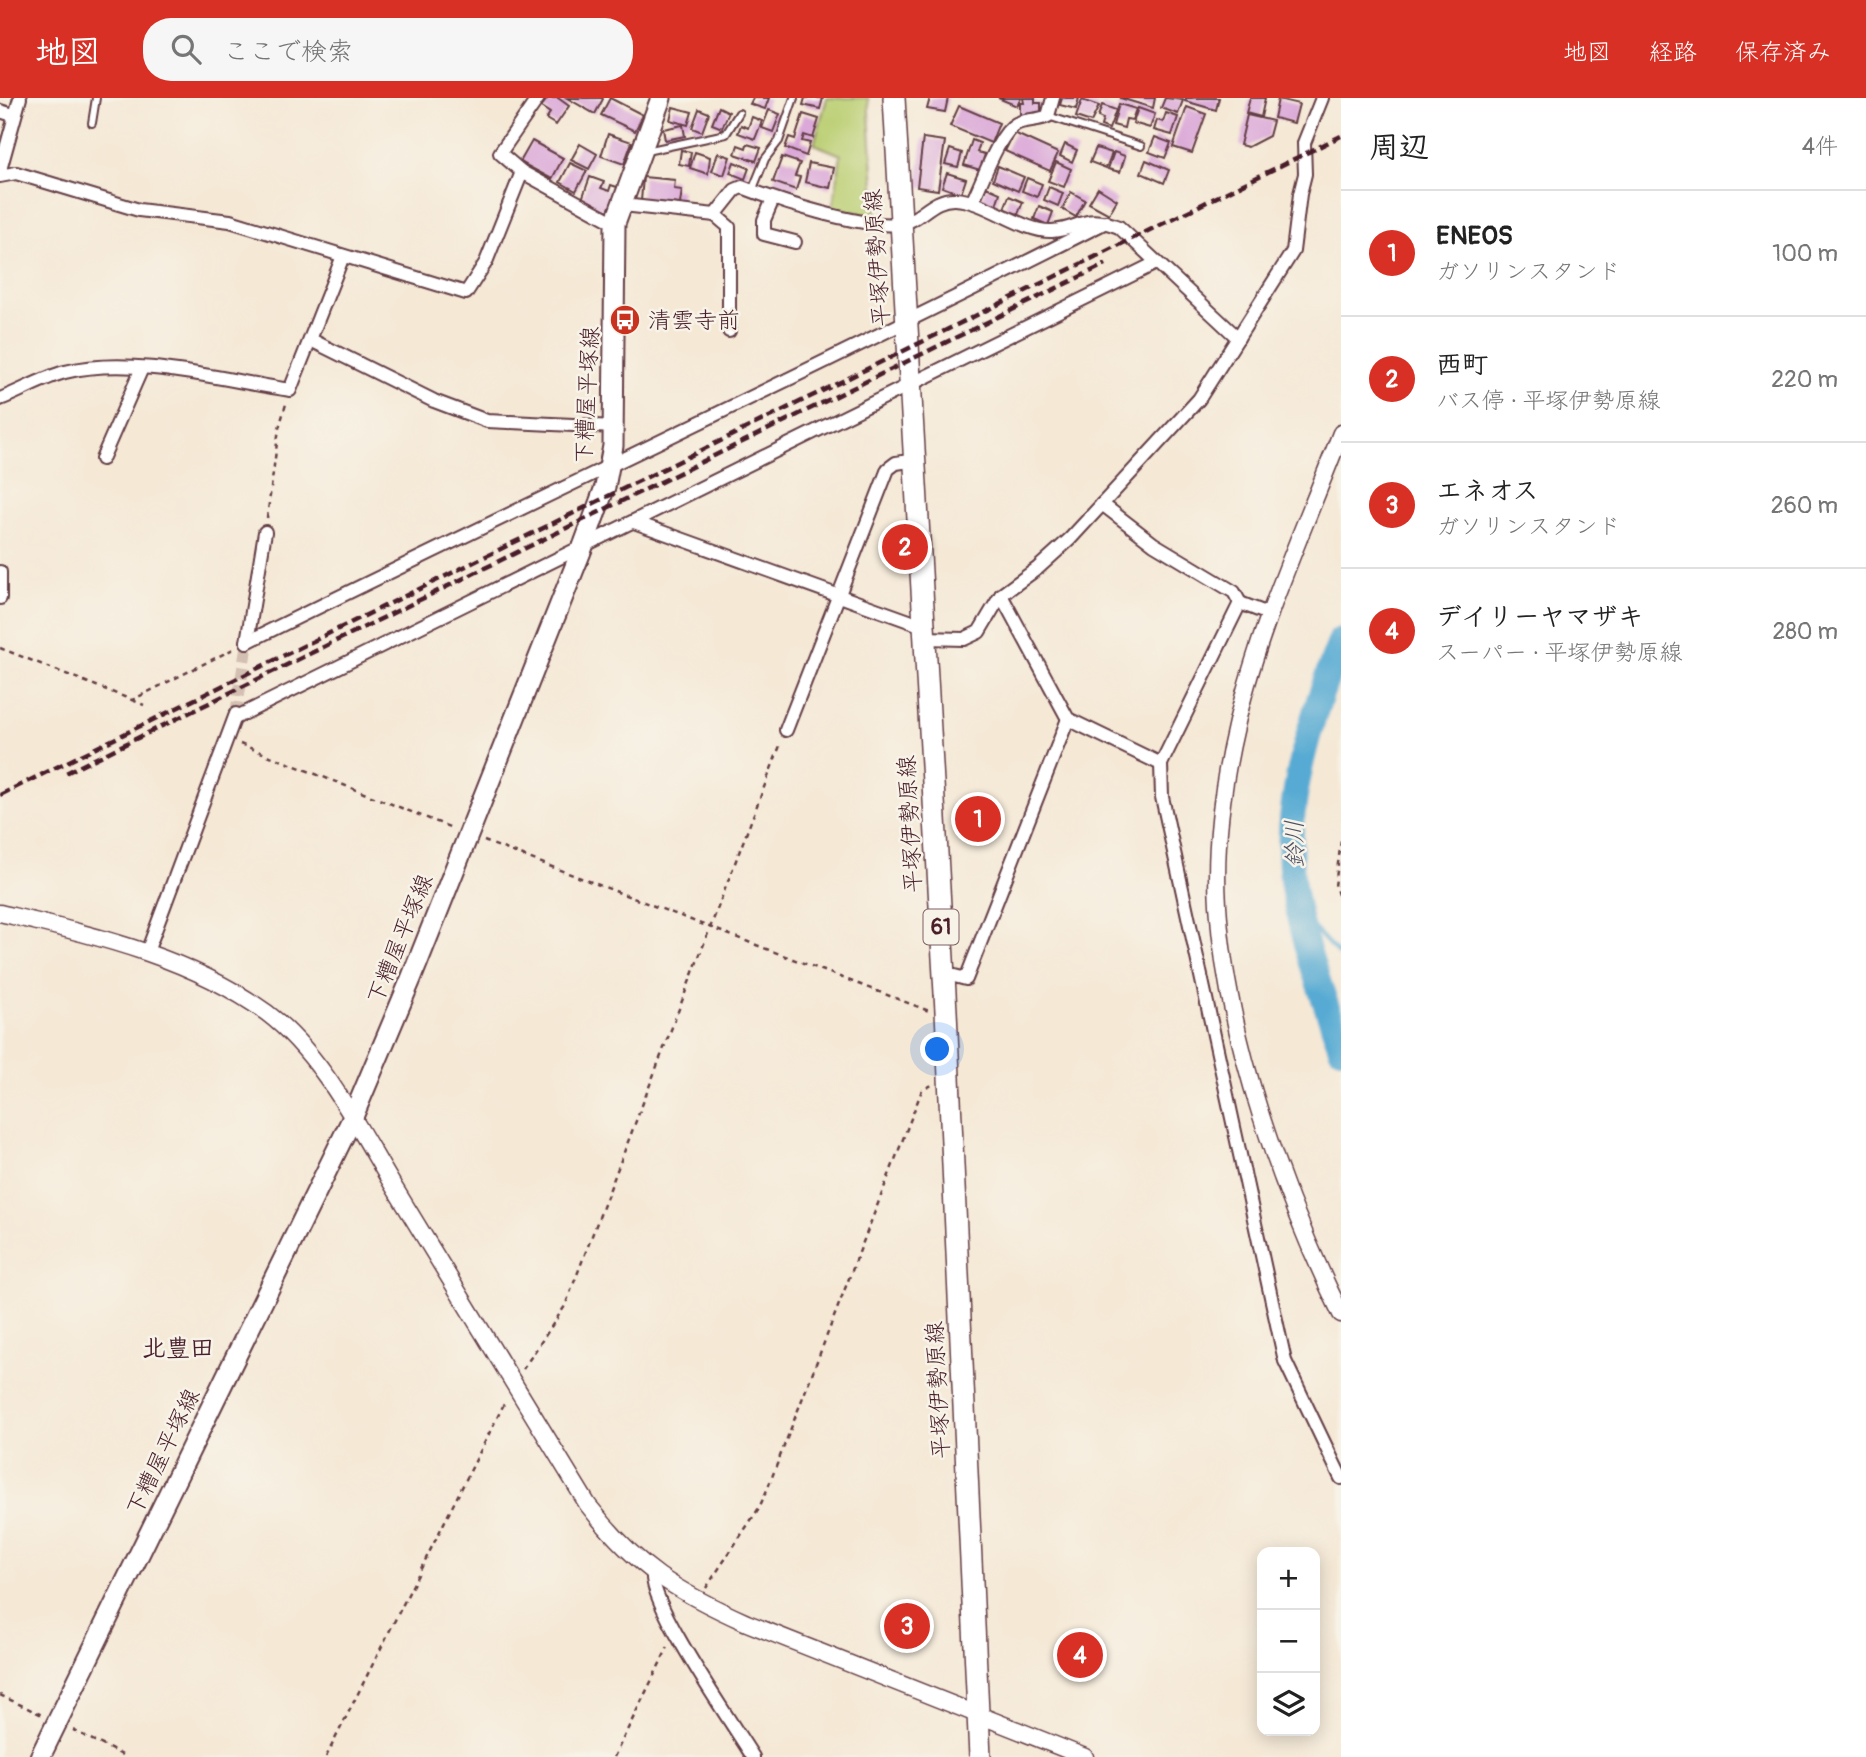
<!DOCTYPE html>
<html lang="ja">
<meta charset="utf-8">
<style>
body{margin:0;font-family:Pangolin,"Klee One",sans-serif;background:#f6f6f6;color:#222}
.controls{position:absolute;right:21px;bottom:21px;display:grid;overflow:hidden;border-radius:14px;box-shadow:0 4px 18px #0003}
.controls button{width:63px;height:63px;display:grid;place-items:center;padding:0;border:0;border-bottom:2px solid #e0e0e0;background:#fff;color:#222;font:35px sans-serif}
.you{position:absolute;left:938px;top:952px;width:24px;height:24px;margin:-18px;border:5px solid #fff;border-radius:50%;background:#1a73e8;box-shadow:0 0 0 10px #1a73e833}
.badge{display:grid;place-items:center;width:46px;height:46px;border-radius:50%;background:#d93025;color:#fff;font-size:23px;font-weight:700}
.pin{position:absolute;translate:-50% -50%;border:4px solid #fff;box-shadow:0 2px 7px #0006}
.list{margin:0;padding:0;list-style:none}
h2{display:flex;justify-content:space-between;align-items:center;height:91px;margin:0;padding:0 28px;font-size:30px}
h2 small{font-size:23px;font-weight:400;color:#767676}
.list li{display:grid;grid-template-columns:46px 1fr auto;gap:21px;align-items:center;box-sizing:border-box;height:126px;padding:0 28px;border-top:2px solid #e0e0e0}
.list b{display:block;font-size:26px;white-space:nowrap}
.list p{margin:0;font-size:23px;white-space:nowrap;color:#767676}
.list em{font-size:23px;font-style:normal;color:#767676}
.icon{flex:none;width:38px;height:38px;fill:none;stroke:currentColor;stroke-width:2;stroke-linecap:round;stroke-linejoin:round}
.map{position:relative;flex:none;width:1341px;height:1659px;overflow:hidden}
header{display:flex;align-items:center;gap:42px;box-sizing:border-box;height:98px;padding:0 35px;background:#d93025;color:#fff}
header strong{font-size:33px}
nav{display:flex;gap:38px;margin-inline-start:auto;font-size:24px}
.search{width:490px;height:63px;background:#f6f6f6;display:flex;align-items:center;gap:18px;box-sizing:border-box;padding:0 24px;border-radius:28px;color:#767676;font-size:26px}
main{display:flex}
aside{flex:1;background:#fff}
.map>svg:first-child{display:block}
.green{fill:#bbcf73;stroke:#82774f;stroke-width:2}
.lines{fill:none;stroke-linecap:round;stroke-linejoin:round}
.stream{stroke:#57aad3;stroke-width:4.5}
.river{stroke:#57aad3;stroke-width:26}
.building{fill:#daa6d8}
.minor-tunnel{stroke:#d3c0b3;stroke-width:12;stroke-dasharray:12 6;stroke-linecap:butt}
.service-casing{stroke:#643d44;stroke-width:10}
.minor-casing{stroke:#643d44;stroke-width:16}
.tertiary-casing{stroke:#643d44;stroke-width:19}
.secondary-casing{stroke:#643d44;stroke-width:23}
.primary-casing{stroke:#643d44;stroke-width:24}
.path{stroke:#643d44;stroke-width:2.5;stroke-dasharray:5 5;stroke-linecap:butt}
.service{stroke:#fff;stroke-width:6}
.minor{stroke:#fff;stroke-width:12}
.tertiary{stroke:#fff;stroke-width:16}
.secondary{stroke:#fff;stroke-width:19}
.primary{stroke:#fff;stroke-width:21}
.rail{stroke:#4a1f2b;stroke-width:4.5;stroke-dasharray:10 5;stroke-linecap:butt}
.labels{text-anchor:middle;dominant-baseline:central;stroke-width:5;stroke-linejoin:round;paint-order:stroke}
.shield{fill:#f7f3e8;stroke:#7e5f64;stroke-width:2}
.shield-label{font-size:21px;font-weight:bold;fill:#4a1f2b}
.street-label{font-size:23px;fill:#4a1f2b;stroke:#f7f3e8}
.poi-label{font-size:23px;fill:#4a1f2b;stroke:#f7f3e8;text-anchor:start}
.water-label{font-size:24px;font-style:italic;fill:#4f5066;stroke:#f7f3e8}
.neighbourhood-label{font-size:24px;font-weight:bold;fill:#4a1f2b;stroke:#f7f3e8}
</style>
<header>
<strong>地図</strong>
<div class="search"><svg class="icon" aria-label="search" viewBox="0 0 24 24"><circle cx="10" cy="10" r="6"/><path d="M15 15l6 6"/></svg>ここで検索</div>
<nav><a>地図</a><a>経路</a><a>保存済み</a></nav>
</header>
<main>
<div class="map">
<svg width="1341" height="1659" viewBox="0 0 1341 1659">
<rect width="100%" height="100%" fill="#f7f3e8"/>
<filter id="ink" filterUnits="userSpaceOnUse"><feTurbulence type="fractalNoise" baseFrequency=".0143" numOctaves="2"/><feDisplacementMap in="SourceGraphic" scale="14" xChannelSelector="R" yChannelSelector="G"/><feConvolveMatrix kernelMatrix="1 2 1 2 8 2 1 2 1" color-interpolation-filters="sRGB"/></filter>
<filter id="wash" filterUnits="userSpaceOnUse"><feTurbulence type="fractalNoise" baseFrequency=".00686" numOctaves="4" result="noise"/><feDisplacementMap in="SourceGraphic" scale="28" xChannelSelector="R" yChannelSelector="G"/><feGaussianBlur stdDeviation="1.57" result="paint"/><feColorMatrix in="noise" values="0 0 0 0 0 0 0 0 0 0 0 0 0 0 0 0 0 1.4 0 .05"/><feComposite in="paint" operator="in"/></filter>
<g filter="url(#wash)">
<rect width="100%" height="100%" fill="#f5e8d5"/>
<!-- green -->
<path class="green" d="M 827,0 L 868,0 L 876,119 L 833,109 L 841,57 L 814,46 Z"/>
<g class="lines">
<!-- stream -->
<path class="stream" d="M 1299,815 L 1341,859"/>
<!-- river -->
<path class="river" d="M 1341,542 C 1313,612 1283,706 1292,781 C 1299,838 1323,896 1341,950"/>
</g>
<g id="blocks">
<!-- building -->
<g class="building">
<path d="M 548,0 L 558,0 L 569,8 L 556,27 L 546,21 L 550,15 L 541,9 Z"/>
<path d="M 567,0 L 602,0 L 603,1 L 595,16 Z"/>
<path d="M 610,0 L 643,17 L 635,33 L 601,17 Z"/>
<path d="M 753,0 L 769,0 L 765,11 L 750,6 Z"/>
<path d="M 805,0 L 823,0 L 820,11 L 803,7 Z"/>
<path d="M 930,0 L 948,0 L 945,14 L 927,11 Z"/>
<path d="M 998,0 L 1021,0 L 1017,8 Z"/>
<path d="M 1023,0 L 1035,0 L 1035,5 L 1041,5 L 1041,15 L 1020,17 L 1020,5 L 1024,5 Z"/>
<path d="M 1062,0 L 1079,0 L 1076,11 L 1060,7 Z"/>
<path d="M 1120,0 L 1155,0 L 1153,10 Z"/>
<path d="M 1165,0 L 1183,2 L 1178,16 L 1161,10 Z"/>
<path d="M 1186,0 L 1219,0 L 1216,12 L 1185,3 Z"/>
<path d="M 1250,0 L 1265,0 L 1261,19 L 1246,15 Z"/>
<path d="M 1278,1 L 1299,6 L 1294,25 L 1274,20 Z"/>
<path d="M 1082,2 L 1099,8 L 1091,24 L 1076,19 Z"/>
<path d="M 1119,6 L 1136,11 L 1132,22 L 1126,21 L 1124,30 L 1113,27 Z"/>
<path d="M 1102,7 L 1116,12 L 1109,31 L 1101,28 L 1103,21 L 1098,19 Z"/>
<path d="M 959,8 L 999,25 L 991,45 L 950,28 Z"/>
<path d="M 673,9 L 692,14 L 688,27 L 670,22 Z"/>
<path d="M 719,9 L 729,14 L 722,30 L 712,26 Z"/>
<path d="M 1187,9 L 1206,16 L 1192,55 L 1173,49 Z"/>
<path d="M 1138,10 L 1155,16 L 1150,30 L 1133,25 Z"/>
<path d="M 699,11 L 709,15 L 702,34 L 692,30 Z"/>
<path d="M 769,12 L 780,16 L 773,34 L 762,30 Z"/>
<path d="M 1166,15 L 1178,19 L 1172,37 L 1154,32 L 1157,22 L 1163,24 Z"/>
<path d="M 803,16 L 819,21 L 813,40 L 804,37 L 802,43 L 810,45 L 806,58 L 785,50 L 789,39 L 795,41 Z"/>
<path d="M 1247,17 L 1273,23 L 1269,38 L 1248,49 L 1240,47 Z"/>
<path d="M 752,19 L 762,23 L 755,41 L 738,35 L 741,27 L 748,30 Z"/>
<path d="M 683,27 L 685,38 L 665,42 L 663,31 Z"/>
<path d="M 1014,35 L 1058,55 L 1050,73 L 1005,53 Z"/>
<path d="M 608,36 L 632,44 L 624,66 L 601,58 Z"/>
<path d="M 1155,39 L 1171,45 L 1165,60 L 1149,54 Z"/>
<path d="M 923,40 L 945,43 L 938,92 L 917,89 Z"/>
<path d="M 972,42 L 980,45 L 977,54 L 985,56 L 980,72 L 964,67 Z"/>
<path d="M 532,43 L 563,60 L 552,81 L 520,64 Z"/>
<path d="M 580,46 L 597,56 L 589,71 L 571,62 Z"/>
<path d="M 747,46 L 761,50 L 756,63 L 735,56 L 738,47 L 746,50 Z"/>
<path d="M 1065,46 L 1077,52 L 1072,64 L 1060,58 Z"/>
<path d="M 1096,50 L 1112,55 L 1106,70 L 1090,64 Z"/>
<path d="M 950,51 L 962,55 L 958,69 L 945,66 Z"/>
<path d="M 681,52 L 691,54 L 689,68 L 679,66 Z"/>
<path d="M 695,54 L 710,59 L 708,76 L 690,70 Z"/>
<path d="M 1114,54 L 1125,58 L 1120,74 L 1108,71 Z"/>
<path d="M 718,55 L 730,59 L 724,77 L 712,73 Z"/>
<path d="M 782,59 L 800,65 L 795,78 L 800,79 L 796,92 L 773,84 Z"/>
<path d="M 1146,62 L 1169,72 L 1164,85 L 1141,75 Z"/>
<path d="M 734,64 L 749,70 L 745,81 L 730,75 Z"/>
<path d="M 1056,64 L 1071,71 L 1064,89 L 1048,83 Z"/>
<path d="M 570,65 L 587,73 L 576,93 L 560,84 Z"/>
<path d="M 809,65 L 834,70 L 830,90 L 805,84 Z"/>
<path d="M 998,68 L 1024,79 L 1018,93 L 993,82 Z"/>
<path d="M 947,75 L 966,81 L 961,96 L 942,89 Z"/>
<path d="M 590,79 L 604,84 L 601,90 L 609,93 L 611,87 L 620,90 L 612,114 L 581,104 Z"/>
<path d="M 643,79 L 675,82 L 674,91 L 682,92 L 680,106 L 641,103 Z"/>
<path d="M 1027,80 L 1042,86 L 1037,99 L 1022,93 Z"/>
<path d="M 986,89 L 1000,95 L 996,107 L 981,102 Z"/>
<path d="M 1049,89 L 1063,95 L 1058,108 L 1044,102 Z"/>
<path d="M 1098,90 L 1117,102 L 1109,116 L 1089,105 Z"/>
<path d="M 1071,94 L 1085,102 L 1076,119 L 1062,111 Z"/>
<path d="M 1009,98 L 1023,104 L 1018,116 L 1004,111 Z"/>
<path d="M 1039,108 L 1053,114 L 1048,127 L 1034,121 Z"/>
</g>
</g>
</g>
<g filter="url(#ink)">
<use href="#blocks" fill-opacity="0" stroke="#643d44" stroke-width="2"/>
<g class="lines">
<!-- minor-tunnel -->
<path class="minor-tunnel" d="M 236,616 L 247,544"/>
<!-- service casing -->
<g class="service-casing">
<g id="service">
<path d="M 1048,18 L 1141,48"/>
<path d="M 92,25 L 96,0"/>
<path d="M 646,53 L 726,36 L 739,15"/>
<path d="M 752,93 L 765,61 L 779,43 L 794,0"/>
</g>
</g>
<!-- minor casing -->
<g class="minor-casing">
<g id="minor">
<path d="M 538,0 L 500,55 L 522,74 L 615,125"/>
<path d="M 0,13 L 13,17"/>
<path d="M 0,72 L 20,0"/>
<path d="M 0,78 L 16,75 L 139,112 L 230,123 L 466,195 L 486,164 L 522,74"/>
<path d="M 773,101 L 764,122 L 764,136 L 795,144"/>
<path d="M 972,104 C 982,85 998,36 1016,26 C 1024,21 1038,23 1048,18 L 1053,0"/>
<path d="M 623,107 L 715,117 L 735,92 L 742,89 C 778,103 861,130 898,126 C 920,124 931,100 955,101 C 985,102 1024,135 1052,133 C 1082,131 1083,115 1119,129 L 1238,240"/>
<path d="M 715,117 L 729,129 L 729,233"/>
<path d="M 311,242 L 434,303 L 487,323 L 615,329"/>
<path d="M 0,301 C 21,293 43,280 65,274 C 133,257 222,282 290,292 L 343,158"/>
<path d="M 102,361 L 142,270"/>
<path d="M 1102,406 L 1154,446 L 1234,494 L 1240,505"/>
<path d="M 634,424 L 923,528"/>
<path d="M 0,474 L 0,500"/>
<path d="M 1001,497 L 1068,621 L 1161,666"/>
<path d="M 1271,517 L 1240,505 L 1161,666 L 1162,699 L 1285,1263 L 1341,1380"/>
<path d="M 925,540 L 964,541 L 979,534 L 1001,497 L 1038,470 L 1070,441 L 1199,301 L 1293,153 L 1300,96 L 1305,76 L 1304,45 L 1322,0"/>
<path d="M 247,544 C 533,403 822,268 1106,124"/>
<path d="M 247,544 L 265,434"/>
<path d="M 235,620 L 1156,165"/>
<path d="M 786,632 L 888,371 L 896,365 L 916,362"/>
<path d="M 147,854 L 236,616"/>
<path d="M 943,875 L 966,881 L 1068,621"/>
<path d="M 653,1476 C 648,1504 734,1628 753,1659"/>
</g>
</g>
<!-- tertiary casing -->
<g class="tertiary-casing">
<g id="tertiary">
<path d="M 1341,335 C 1305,429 1260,525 1237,624 C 1223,683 1214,746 1218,807 C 1226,939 1283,1098 1341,1216"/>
<path d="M 0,815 C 92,837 189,858 267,915 C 324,958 360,1034 397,1094 C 461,1198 525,1302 588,1407 C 637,1470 675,1493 747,1525 L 1085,1659"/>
</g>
</g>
<!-- secondary casing -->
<g class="secondary-casing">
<path id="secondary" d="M 40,1659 L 352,1021 L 411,881 L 584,446 L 605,389 L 613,348 L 615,125 L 661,0"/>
</g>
<!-- primary casing -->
<g class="primary-casing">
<path id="primary" d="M 894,0 L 946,913 L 980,1659"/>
</g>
<!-- path -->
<g class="path">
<path d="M 267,420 L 279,330 L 286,306"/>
<path d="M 0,550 L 132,602 L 235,550"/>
<path d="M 132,602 L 144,607"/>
<path d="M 240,646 L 452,730"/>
<path d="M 484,743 L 929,913"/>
<path d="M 1341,743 L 1335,788 L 1341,805"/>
<path d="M 523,1271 L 565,1208 L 781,645"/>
<path d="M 706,1490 L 759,1410 L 767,1392 L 922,992 L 932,987"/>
<path d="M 0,1597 L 42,1617"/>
<path d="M 73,1632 L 126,1659"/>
<path d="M 326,1659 L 506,1302"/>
<path d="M 614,1659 L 668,1549"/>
</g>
<!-- service -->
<use href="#service" class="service"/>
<!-- minor -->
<use href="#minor" class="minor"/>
<!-- tertiary -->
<use href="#tertiary" class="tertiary"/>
<!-- secondary -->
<use href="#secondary" class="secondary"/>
<!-- primary -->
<use href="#primary" class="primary"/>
<!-- rail -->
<g class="rail">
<path d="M 66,675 L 1106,166"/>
<path d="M 0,697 L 1341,38"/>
</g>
</g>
</g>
<!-- icons -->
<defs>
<g id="bus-disc" transform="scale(1.575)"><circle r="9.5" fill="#c8321e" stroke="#f7f3e8"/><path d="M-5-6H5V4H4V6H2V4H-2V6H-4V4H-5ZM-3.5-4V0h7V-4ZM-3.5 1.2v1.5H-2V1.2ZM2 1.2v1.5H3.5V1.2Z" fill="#fff"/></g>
</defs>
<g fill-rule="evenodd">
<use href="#bus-disc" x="625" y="222"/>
</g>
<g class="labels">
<!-- shield labels -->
<rect class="shield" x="923.5" y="811.5" width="35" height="35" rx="5"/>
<g class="shield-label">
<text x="941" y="829">61</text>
</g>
<!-- street labels -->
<g class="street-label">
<text transform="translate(877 160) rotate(-94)">平塚伊勢原線</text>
<text transform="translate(587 297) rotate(-87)">下糟屋平塚線</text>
<text transform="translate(910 726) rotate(-93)">平塚伊勢原線</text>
<text transform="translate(400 841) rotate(-68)">下糟屋平塚線</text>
<text transform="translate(938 1292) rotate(-93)">平塚伊勢原線</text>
<text transform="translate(163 1354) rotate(-64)">下糟屋平塚線</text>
</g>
<!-- poi labels -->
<g class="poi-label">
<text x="648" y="222">清雲寺前</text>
</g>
<!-- water labels -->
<g class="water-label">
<text transform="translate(1295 746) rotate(-91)">鈴川</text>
</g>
<!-- neighbourhood labels -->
<g class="neighbourhood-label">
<text x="178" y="1250">北豊田</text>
</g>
</g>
</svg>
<div class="controls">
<button>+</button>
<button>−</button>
<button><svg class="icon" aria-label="layers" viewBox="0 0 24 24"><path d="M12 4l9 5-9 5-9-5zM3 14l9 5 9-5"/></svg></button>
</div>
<div class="you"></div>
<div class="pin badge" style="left:978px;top:721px">1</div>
<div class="pin badge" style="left:905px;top:449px">2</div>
<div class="pin badge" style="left:907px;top:1528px">3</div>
<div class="pin badge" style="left:1080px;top:1557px">4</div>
</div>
<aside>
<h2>周辺<small>4件</small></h2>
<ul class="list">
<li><span class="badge">1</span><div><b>ENEOS</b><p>ガソリンスタンド</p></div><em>100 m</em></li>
<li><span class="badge">2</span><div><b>西町</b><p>バス停 · 平塚伊勢原線</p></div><em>220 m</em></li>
<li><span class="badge">3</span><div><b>エネオス</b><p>ガソリンスタンド</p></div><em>260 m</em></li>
<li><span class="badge">4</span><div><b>デイリーヤマザキ</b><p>スーパー · 平塚伊勢原線</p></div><em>280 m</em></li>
</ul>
</aside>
</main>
